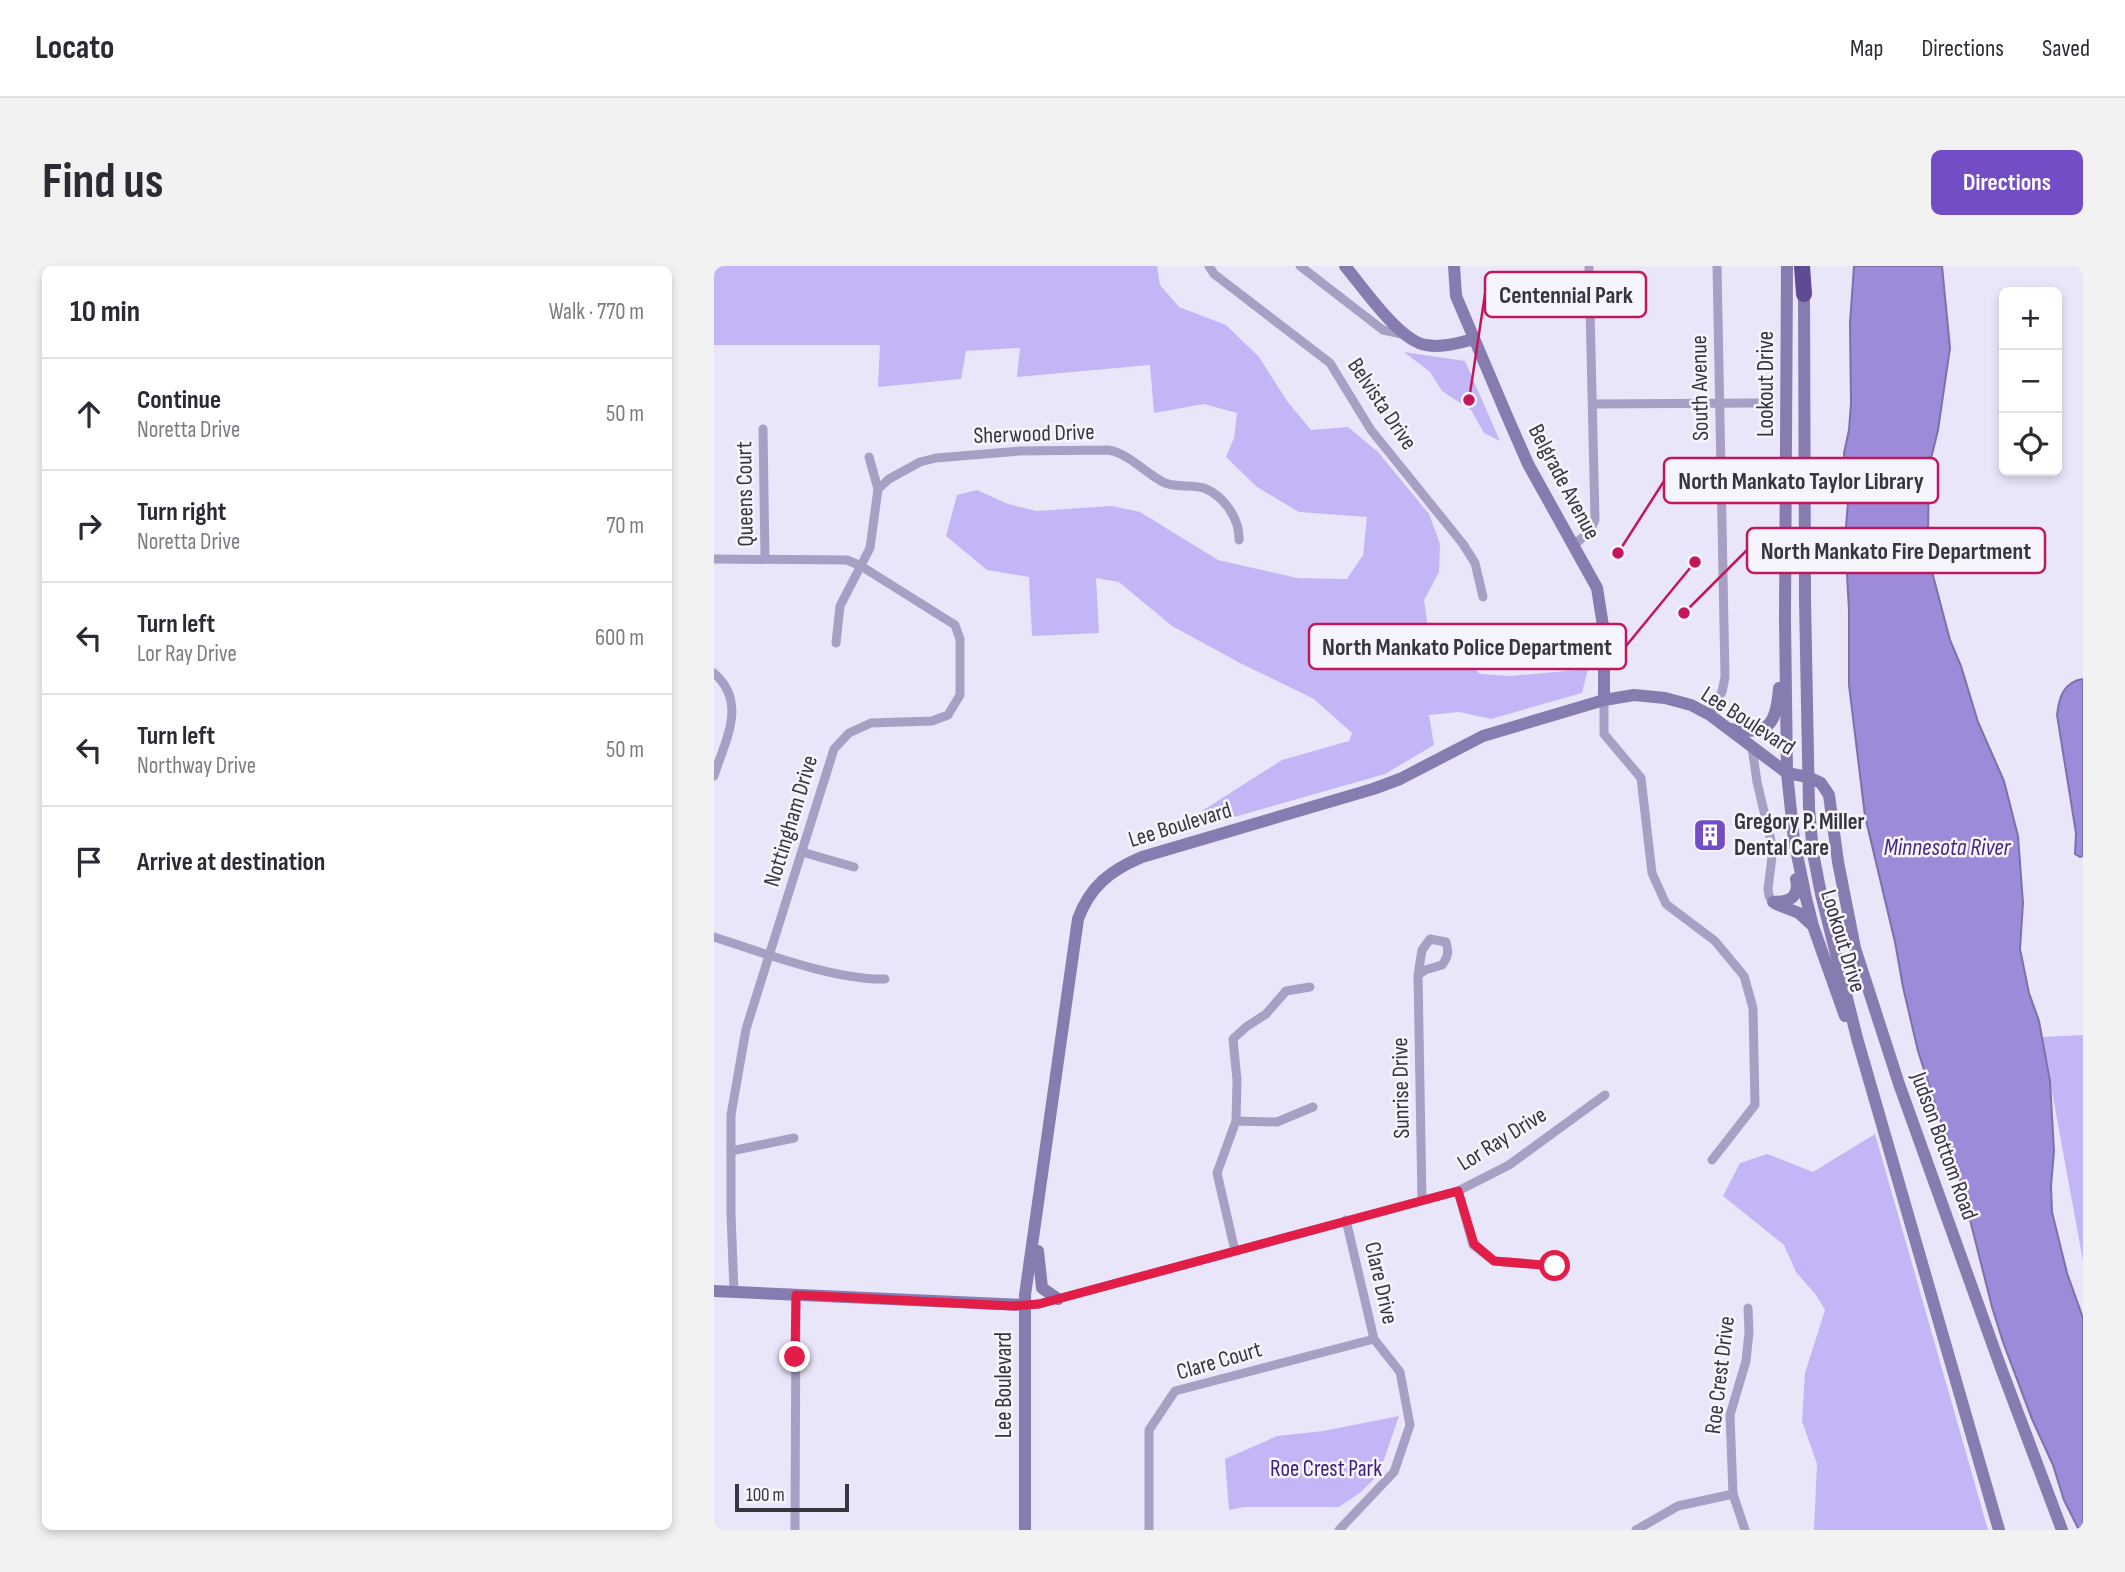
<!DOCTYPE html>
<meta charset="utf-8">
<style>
body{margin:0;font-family:"Sofia Sans Condensed",sans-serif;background:#f2f2f3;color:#2b2b33}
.controls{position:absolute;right:21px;top:21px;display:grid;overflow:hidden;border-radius:10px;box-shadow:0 4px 10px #0003}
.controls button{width:63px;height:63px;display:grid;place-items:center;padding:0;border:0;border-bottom:2px solid #e1e1e2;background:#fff;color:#2b2b33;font:35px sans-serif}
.scale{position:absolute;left:21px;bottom:18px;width:114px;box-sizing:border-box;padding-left:7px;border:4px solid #37353d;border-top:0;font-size:19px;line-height:24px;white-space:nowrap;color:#37353d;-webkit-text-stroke:5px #f6f5fd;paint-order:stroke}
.stop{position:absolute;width:21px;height:21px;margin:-16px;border:5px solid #e11d48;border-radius:50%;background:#fff}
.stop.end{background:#e11d48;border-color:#fff;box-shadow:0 2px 7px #0008}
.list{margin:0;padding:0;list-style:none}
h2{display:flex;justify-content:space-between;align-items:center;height:91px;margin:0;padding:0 28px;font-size:30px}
h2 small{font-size:23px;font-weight:400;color:#7c7c81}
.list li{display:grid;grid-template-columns:46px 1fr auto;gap:21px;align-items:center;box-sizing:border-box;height:112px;padding:0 28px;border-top:2px solid #e1e1e2}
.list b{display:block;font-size:26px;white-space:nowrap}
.list p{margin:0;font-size:23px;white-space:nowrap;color:#7c7c81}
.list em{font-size:23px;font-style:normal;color:#7c7c81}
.icon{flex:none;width:38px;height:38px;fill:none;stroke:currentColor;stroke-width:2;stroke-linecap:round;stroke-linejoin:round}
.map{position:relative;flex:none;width:1369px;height:1264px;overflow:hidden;border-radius:10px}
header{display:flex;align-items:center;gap:42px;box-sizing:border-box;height:98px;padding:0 35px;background:#fff;border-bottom:2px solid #e1e1e2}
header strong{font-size:33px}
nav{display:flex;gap:38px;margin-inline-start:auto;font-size:24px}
.intro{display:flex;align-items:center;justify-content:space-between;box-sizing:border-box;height:168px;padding:0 42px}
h1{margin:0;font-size:49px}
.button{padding:18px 32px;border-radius:10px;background:#734dc6;color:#fff;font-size:24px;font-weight:700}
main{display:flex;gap:42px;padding:0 42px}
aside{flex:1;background:#fff;border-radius:10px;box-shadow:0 4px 10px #0003}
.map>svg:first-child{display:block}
.green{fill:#c4b6f6}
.water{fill:#9d8ad9;stroke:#7e70aa;stroke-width:2}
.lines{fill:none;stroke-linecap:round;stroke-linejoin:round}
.street{stroke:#a7a0c4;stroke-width:9}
.secondary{stroke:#877cb0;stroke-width:12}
.highway{stroke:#5e4b94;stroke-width:16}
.route{stroke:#e11d48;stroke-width:9}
.labels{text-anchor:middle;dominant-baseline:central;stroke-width:5;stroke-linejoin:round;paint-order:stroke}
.street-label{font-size:23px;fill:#37353d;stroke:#f6f5fd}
.poi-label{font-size:23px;font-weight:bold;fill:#37353d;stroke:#f6f5fd;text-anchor:start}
.park-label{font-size:23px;fill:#3f1d7a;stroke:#f6f5fd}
.water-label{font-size:24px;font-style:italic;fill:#462682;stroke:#f6f5fd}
.leader{fill:none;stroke:#c2185b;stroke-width:2.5}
.callout-dot{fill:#c2185b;stroke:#f6f5fd;stroke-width:2.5}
.callout{fill:#f6f5fd;stroke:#c2185b;stroke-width:2.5}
.callout-label{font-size:24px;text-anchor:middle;font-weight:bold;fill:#37353d}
</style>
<header>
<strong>Locato</strong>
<nav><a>Map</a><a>Directions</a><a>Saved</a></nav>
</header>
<div class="intro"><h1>Find us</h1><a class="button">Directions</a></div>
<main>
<aside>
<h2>10 min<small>Walk · 770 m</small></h2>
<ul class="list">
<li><svg class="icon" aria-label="ahead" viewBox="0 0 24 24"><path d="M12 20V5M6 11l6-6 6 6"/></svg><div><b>Continue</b><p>Noretta Drive</p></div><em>50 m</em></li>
<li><svg class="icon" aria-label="right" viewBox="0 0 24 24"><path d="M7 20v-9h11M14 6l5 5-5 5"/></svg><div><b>Turn right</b><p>Noretta Drive</p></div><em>70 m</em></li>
<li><svg class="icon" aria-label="left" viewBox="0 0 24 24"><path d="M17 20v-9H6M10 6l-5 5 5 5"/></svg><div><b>Turn left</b><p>Lor Ray Drive</p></div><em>600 m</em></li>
<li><svg class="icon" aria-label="left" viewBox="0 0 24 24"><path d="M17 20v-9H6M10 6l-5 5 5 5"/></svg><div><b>Turn left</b><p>Northway Drive</p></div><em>50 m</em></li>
<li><svg class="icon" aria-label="arrive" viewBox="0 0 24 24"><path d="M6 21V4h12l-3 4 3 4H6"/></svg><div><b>Arrive at destination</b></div></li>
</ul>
</aside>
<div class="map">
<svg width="1369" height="1264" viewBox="0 0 1369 1264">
<rect width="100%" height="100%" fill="#e9e6fa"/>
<!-- green -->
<g class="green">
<path d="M 0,0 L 443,0 L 446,19 L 465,41 L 512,59 L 545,91 L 573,135 L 597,164 L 634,161 L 664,186 L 715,248 L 726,278 L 725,306 L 710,334 L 714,362 L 729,383 L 751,393 L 766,408 L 796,410 L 874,403 L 868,427 L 777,453 L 745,446 L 715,449 L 720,479 L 671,508 L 492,559 L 488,545 L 568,494 L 635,475 L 638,467 L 600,433 L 526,397 L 458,360 L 405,316 L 382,312 L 385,367 L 318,370 L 315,311 L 273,304 L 232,270 L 243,229 L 263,224 L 294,238 L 323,245 L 398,240 L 426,246 L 504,294 L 583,312 L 633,313 L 649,289 L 653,251 L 585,246 L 543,221 L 512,191 L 520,172 L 523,147 L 490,138 L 440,147 L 436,99 L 303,111 L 306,82 L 252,85 L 247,113 L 164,121 L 166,79 L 0,79 Z"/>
<path d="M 690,86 L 751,95 L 786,175 L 770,167 L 757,144 L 728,125 L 716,106 Z"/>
<path d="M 1369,769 L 1369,995 L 1328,771 Z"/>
<path d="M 1161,868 L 1274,1264 L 1100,1264 L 1103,1198 L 1088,1155 L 1091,1107 L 1111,1044 L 1102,1029 L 1082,1006 L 1070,979 L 1009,930 L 1026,897 L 1053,888 L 1099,906 Z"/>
<path d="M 685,1150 L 665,1208 L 647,1226 L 625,1241 L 530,1241 L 515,1244 L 511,1193 L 563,1170 L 609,1165 Z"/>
</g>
<!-- water -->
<g class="water">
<path d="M 1140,0 L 1228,0 L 1236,82 L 1224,164 L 1215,201 L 1214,269 L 1216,298 L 1236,374 L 1247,400 L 1264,456 L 1290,515 L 1304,570 L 1309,637 L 1306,683 L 1315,727 L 1325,755 L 1336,815 L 1340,885 L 1337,920 L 1338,946 L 1353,1007 L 1369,1052 L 1369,1264 L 1365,1264 L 1350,1234 L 1339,1199 L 1318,1153 L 1289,1076 L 1278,1041 L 1247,918 L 1204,785 L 1189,721 L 1181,676 L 1151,550 L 1135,419 L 1135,344 L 1131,273 L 1134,236 L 1130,187 L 1135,164 L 1137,137 L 1136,57 Z"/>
<path d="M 1369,413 L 1369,590 L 1366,591 L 1361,588 L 1362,567 L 1343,449 C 1345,432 1349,416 1369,413 Z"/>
</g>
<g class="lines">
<!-- street -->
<g class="street">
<path d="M 495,0 L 500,8 L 616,97 L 657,164 L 749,278 L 761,297 L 769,331"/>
<path d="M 586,0 L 669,64 L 688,68"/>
<path d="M 879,138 L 1043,137"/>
<path d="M 49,163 L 51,293"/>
<path d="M 155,191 L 164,223"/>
<path d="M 860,279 L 876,265 L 881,254 L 875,0"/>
<path d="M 0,293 L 133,294 L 147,300 L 241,359 L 246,373 L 246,429 L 234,449 L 218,455 L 157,457 L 135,467 L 120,483 L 32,763 L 17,849 L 17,948 L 20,1025"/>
<path d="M 122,377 L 126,340 L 156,282 L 164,223 L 175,213 L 206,196 L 222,192 L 306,185 L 394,184 C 417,188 431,208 451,217 C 464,222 477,218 490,222 C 510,230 526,253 525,274"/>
<path d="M 0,407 C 34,437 11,474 0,510"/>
<path d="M 890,434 L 890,468 L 927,512 L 938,607 L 952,638 L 1001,675 L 1030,710 L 1039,742 L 1041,839 L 998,894"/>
<path d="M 996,449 L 1008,426 L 1011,411 L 1003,0"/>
<path d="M 1038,481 L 1043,516 L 1059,583 L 1054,623 L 1055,630 L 1059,636"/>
<path d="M 88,586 L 140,601"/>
<path d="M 0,671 C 49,687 121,714 171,713"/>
<path d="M 704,709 L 708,684 L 716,673 L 732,676 C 735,686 734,691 728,699 L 711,704 L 704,709 L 708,934"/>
<path d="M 522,855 L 563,856 L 599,841"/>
<path d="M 17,885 L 80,872"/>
<path d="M 744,925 L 759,979 L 780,995 L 841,1000"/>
<path d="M 521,985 L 503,907 L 522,855 L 523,814 L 519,773 L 532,761 L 552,748 L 572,725 L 596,721"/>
<path d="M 311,1039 L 325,1038 L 744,925 L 795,899 L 891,829"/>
<path d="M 81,1264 L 82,1029"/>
<path d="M 435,1264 L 435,1164 L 461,1125 L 660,1073"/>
<path d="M 625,1264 L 680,1206 L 696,1159 L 686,1106 L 660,1073 L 632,954"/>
<path d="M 922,1264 L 964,1240 L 1019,1228"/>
<path d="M 1031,1264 L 1019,1228 L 1016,1149 L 1032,1095 L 1035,1066 L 1034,1042"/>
</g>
<!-- secondary -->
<g class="secondary">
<path d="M 631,0 C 648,20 686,76 712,79 C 728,82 744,77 760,73"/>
<path d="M 740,0 L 742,30 L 790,143 L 814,198 L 883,322 L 890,366 L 890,434"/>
<path d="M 1073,0 L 1071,352 L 1073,507 L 1080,574 L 1092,632 L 1099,660 L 1131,750"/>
<path d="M 1090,28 L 1091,334 L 1095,542 L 1099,587 L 1107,628 L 1143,772 L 1285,1264"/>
<path d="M 1016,463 C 1054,469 1062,461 1065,422"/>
<path d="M 1059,636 C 1076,636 1086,631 1082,613"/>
<path d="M 1062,638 L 1085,647 L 1097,658"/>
<path d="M 324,985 L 328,1022 L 344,1033"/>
<path d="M 0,1025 L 311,1039"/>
<path d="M 311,1264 L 311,1029 L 364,653 C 376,620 397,604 428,591 L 659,523 L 686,513 L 769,470 L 890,434 L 920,429 L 951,432 L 977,439 L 996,449 L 1073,507 L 1094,511 L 1107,517 L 1115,529 L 1124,596 L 1141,682 L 1185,818 L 1287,1102 L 1348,1264"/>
</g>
<!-- highway -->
<path class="highway" d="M 1088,0 L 1090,28"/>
</g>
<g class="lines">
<!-- route -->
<path class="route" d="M 81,1091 L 82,1029 L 299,1040 L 325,1038 L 744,925 L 760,978 L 780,995 L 841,1000"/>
</g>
<!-- icons -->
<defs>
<g id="building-square" transform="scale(1.75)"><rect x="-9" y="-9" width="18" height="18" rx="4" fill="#734dc6" stroke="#f6f5fd"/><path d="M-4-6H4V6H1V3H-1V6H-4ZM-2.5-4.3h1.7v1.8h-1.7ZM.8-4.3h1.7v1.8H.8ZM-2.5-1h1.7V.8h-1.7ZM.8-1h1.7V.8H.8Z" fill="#fff"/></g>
</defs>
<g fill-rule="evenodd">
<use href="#building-square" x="996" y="569"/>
</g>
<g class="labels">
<!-- street labels -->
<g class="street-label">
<text transform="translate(1052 118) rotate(-90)">Lookout Drive</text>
<text transform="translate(986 122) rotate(-91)">South Avenue</text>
<text transform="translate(668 138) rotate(56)">Belvista Drive</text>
<text transform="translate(320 168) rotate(-2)">Sherwood Drive</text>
<text transform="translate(850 216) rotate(62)">Belgrade Avenue</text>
<text transform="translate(31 228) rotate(-91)">Queens Court</text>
<text transform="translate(1034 455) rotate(33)">Lee Boulevard</text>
<text transform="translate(77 555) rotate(-73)">Nottingham Drive</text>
<text transform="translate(466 559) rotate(-17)">Lee Boulevard</text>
<text transform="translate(1129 675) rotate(73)">Lookout Drive</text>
<text transform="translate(687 822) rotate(-91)">Sunrise Drive</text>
<text transform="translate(788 873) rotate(-32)">Lor Ray Drive</text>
<text transform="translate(1230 880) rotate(70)">Judson Bottom Road</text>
<text transform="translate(667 1017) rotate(77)">Clare Drive</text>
<text transform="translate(505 1095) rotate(-16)">Clare Court</text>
<text transform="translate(1006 1109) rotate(-83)">Roe Crest Drive</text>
<text transform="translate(290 1119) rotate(-90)">Lee Boulevard</text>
</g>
<!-- poi labels -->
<g class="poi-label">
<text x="1020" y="556">Gregory P. Miller<tspan x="1020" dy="26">Dental Care</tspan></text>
</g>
<!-- park labels -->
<g class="park-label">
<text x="612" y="1203">Roe Crest Park</text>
</g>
<!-- water labels -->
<g class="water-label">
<text x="1233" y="581">Minnesota River</text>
</g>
</g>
<!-- callouts -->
<path class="leader" d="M755 134L771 28M904 287L950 215M970 347L1033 284M981 296L912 380"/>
<g class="callout-dot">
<circle cx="755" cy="134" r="7"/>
<circle cx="904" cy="287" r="7"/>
<circle cx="970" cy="347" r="7"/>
<circle cx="981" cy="296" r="7"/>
</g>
<g class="callout">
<rect x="771" y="6" width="161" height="45" rx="7"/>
<rect x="950" y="192" width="274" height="45" rx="7"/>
<rect x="1033" y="262" width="298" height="45" rx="7"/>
<rect x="595" y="358" width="317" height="45" rx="7"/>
</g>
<g class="callout-label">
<text x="852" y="37">Centennial Park</text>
<text x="1087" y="223">North Mankato Taylor Library</text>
<text x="1182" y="293">North Mankato Fire Department</text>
<text x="753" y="389">North Mankato Police Department</text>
</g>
</svg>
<div class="controls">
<button>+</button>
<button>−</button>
<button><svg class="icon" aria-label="locate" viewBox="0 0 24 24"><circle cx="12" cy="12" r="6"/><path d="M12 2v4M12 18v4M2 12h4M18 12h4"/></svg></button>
</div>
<div class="scale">100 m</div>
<div class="stop" style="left:841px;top:1000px"></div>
<div class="stop end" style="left:81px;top:1091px"></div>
</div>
</main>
